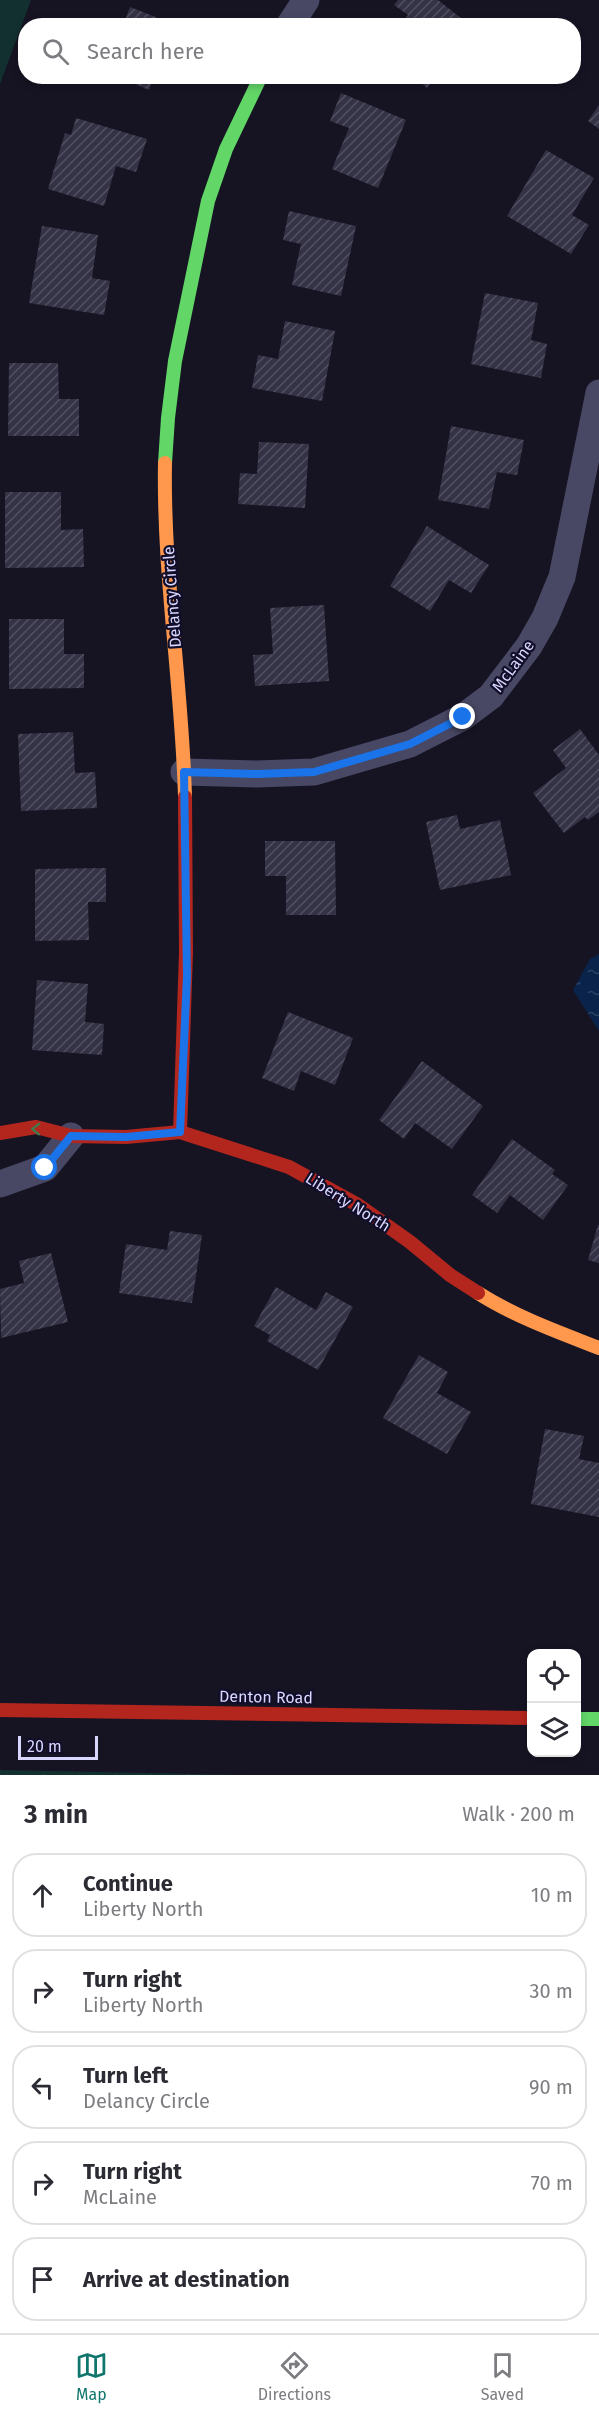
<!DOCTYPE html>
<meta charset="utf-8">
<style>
body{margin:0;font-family:"Fira Sans",sans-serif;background:#f2f2f3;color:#2b2b33}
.controls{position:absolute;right:18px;bottom:18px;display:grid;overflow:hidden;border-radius:12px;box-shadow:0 3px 9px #0003}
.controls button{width:54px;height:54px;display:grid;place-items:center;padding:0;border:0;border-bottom:2px solid #e1e1e2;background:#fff;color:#2b2b33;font:30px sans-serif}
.scale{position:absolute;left:18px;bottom:15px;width:80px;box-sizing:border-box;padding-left:6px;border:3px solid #d9d6ff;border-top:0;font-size:16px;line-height:21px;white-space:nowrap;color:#d9d6ff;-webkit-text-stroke:4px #110e29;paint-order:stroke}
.stop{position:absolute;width:18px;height:18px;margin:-14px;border:4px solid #1a73e8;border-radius:50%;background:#fff}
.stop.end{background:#1a73e8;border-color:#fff;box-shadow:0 2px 6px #0008}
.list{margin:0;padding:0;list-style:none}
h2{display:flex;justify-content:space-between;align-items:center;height:78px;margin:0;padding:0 24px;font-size:26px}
h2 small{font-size:20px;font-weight:400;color:#7c7c81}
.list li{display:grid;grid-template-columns:39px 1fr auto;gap:18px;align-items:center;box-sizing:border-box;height:84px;margin:0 12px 12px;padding:0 12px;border:2px solid #e1e1e2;border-radius:24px}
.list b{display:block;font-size:22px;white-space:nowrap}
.list p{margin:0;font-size:20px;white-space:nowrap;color:#7c7c81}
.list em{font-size:20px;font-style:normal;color:#7c7c81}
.icon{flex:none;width:33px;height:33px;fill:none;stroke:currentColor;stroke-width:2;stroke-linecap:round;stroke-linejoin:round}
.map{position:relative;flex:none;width:599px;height:1775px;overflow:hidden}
.search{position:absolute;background:#fff;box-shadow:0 3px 9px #0003;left:18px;right:18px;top:18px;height:66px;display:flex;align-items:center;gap:15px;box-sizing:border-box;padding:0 21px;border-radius:24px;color:#7c7c81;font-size:22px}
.sheet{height:558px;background:#fff}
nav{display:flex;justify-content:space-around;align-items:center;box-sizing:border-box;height:84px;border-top:2px solid #e1e1e2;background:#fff;font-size:16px;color:#7c7c81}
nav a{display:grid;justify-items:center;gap:3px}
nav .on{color:#0f766e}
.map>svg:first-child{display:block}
.grass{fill:#11302f}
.park{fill:url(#park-tufts)}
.water{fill:url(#water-ripples)}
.building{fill:url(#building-hatch)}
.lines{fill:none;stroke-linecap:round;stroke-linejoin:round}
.street{stroke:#484864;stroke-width:27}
.fast{stroke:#63d668;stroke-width:14}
.slow{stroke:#ff974d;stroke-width:14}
.jam{stroke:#b3261e;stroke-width:14}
.oneway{stroke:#3e7c4c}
.route{stroke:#1a73e8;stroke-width:8}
.labels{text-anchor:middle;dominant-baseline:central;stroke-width:4.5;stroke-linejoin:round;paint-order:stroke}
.street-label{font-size:16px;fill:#d9d6ff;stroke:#110e29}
</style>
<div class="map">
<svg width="599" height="1775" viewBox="0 0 599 1775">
<defs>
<pattern id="park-tufts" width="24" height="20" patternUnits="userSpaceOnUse" patternTransform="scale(1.5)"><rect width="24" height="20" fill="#11302f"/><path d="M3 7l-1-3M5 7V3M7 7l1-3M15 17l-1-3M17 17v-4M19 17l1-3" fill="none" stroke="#334d4e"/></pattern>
<pattern id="water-ripples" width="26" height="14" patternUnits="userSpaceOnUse" patternTransform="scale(1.5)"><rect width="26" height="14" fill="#09234a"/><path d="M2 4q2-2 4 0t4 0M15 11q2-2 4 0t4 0" fill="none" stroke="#2c4265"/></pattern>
<pattern id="building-hatch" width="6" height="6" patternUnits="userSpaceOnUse" patternTransform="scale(1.5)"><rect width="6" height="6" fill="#343245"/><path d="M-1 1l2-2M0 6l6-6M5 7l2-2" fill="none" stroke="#514f61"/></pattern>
</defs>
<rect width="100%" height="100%" fill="#161423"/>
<!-- grass -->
<path class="grass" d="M 0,0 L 31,0 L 0,84 Z"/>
<!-- park -->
<path class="park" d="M 0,1770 L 242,1775 L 0,1775 Z"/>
<!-- water -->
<path class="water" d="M 599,954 L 599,1031 L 573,990 L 590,959 Z"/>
<!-- building -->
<g class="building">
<path d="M 398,0 L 438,0 L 471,26 L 400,26 L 408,15 L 394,5 Z"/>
<path d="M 130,7 L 176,25 L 176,26 L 123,26 Z"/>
<path d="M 116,76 L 154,76 L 149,90 Z"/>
<path d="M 413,76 L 436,76 L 427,88 Z"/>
<path d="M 341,93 L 406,120 L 378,188 L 332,169 L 349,128 L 330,121 Z"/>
<path d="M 599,105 L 599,129 L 588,121 Z"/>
<path d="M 76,118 L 147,139 L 136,172 L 116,166 L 104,206 L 48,189 L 65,133 L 71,135 Z"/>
<path d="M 546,150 L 594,178 L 572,215 L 589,225 L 571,254 L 507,216 Z"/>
<path d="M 289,211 L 356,226 L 341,296 L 292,285 L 301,244 L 283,240 Z"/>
<path d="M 42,226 L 98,235 L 92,278 L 110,281 L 104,315 L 29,303 Z"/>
<path d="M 485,293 L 538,303 L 531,340 L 547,344 L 541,378 L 471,364 Z"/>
<path d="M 285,321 L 335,331 L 322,401 L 252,388 L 258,355 L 278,359 Z"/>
<path d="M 9,363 L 58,363 L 59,399 L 79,399 L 79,436 L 8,436 Z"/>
<path d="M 451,426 L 524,440 L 517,475 L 497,472 L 489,509 L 438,500 Z"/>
<path d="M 259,442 L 309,444 L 305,508 L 238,504 L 240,473 L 257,474 Z"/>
<path d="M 5,492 L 61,492 L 61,530 L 83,529 L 84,567 L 5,568 Z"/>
<path d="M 427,526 L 489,565 L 471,593 L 449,580 L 430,611 L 390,586 Z"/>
<path d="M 324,605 L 329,681 L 255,686 L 253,655 L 273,654 L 270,608 Z"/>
<path d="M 9,619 L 64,619 L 64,654 L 84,654 L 84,688 L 9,689 Z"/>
<path d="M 580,729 L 599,755 L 599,812 L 588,820 L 585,817 L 564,833 L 533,793 L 566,768 L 553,750 Z"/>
<path d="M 73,732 L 75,773 L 95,772 L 97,808 L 21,811 L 18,734 Z"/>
<path d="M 457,815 L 460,829 L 500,820 L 511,875 L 440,890 L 426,822 Z"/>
<path d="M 265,841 L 335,841 L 336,915 L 286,915 L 286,876 L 265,876 Z"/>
<path d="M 106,868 L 106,902 L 88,902 L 89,940 L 35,941 L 35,869 Z"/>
<path d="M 37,980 L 88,984 L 85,1022 L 104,1024 L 102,1055 L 32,1050 Z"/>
<path d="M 288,1012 L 353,1038 L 335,1085 L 301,1071 L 294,1091 L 262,1078 Z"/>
<path d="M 422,1061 L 483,1106 L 452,1149 L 415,1123 L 404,1139 L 379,1120 Z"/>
<path d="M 512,1139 L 555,1170 L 552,1174 L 568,1185 L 543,1220 L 510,1195 L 497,1213 L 472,1195 Z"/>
<path d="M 598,1225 L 599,1225 L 599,1263 L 588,1260 Z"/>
<path d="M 170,1231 L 202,1235 L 192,1303 L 119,1293 L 126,1244 L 167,1250 Z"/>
<path d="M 51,1253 L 68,1322 L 1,1338 L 0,1289 L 24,1283 L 19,1261 Z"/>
<path d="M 276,1287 L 316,1310 L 326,1292 L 353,1307 L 318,1370 L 267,1341 L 270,1335 L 254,1326 Z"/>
<path d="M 419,1355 L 448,1372 L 437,1393 L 471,1412 L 447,1454 L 383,1418 Z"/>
<path d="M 545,1429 L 584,1436 L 579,1459 L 599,1463 L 599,1517 L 531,1504 Z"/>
</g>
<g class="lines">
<!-- street -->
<g class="street">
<path d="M 289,26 L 306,0"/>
<path d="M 184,772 L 257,774 L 314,772 L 410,744 L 463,717 L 491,696 L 529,646 L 545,618 L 562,577 L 599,393"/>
<path d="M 0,1184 L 45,1168 L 71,1136"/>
</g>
<!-- fast -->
<g class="fast">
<path d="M 165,463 L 168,418 L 175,361 L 208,201 L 226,149 L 261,76"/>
<path d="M 576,1719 L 599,1719"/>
</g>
<!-- slow -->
<g class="slow">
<path d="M 165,463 C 163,574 182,685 185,797"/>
<path d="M 478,1293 C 516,1317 558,1332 599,1348"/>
</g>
<!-- jam -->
<g class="jam">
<path d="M 180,1132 L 186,952 L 185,797"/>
<path d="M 0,1133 L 36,1127 L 71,1136 L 126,1137 L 180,1132 L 289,1167 L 358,1205 L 410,1242 L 450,1275 L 478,1293"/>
<path d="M 0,1710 L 532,1718"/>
</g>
</g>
<!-- one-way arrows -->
<defs><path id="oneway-chevron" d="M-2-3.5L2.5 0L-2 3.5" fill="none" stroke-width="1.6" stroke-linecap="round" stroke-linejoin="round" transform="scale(1.5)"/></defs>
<use class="oneway" href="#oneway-chevron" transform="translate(36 1129) rotate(-178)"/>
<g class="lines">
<!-- route -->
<path class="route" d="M 45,1168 L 71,1136 L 126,1137 L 180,1132 L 187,976 L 184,772 L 257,774 L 314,772 L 410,744 L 463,717"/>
</g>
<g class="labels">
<!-- street labels -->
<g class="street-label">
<text transform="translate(172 597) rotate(-94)">Delancy Circle</text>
<text transform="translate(513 666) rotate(-54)">McLaine</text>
<text transform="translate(348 1202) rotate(32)">Liberty North</text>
<text transform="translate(266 1697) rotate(1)">Denton Road</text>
</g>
</g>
</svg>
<div class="controls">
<button><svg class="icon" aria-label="locate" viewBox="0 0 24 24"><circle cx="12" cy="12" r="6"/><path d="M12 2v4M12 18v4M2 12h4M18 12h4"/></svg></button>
<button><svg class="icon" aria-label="layers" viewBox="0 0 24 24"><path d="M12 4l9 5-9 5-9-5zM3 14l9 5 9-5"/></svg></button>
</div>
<div class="scale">20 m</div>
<div class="stop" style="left:45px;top:1168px"></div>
<div class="stop end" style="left:463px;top:717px"></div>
<div class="search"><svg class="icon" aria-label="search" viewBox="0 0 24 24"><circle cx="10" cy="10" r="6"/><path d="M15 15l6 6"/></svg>Search here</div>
</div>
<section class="sheet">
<h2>3 min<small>Walk · 200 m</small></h2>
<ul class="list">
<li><svg class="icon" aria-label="ahead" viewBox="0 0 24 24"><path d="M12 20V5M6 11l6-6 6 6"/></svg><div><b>Continue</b><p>Liberty North</p></div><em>10 m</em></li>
<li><svg class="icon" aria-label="right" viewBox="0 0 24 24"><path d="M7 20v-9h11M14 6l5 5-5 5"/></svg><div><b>Turn right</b><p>Liberty North</p></div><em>30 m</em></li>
<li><svg class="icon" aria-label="left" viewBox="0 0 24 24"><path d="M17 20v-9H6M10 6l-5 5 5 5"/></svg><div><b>Turn left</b><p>Delancy Circle</p></div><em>90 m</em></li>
<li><svg class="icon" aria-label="right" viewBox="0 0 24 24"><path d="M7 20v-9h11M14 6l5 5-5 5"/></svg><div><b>Turn right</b><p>McLaine</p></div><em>70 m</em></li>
<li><svg class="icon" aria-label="arrive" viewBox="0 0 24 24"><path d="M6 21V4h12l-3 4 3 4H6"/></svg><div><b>Arrive at destination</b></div></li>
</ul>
</section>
<nav>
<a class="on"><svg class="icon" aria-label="map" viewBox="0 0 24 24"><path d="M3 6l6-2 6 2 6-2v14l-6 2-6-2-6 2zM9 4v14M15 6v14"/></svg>Map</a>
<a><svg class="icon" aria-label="directions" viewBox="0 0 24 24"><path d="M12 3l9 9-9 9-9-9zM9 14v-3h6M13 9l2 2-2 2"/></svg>Directions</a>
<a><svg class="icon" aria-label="saved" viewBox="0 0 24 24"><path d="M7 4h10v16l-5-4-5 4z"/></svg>Saved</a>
</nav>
